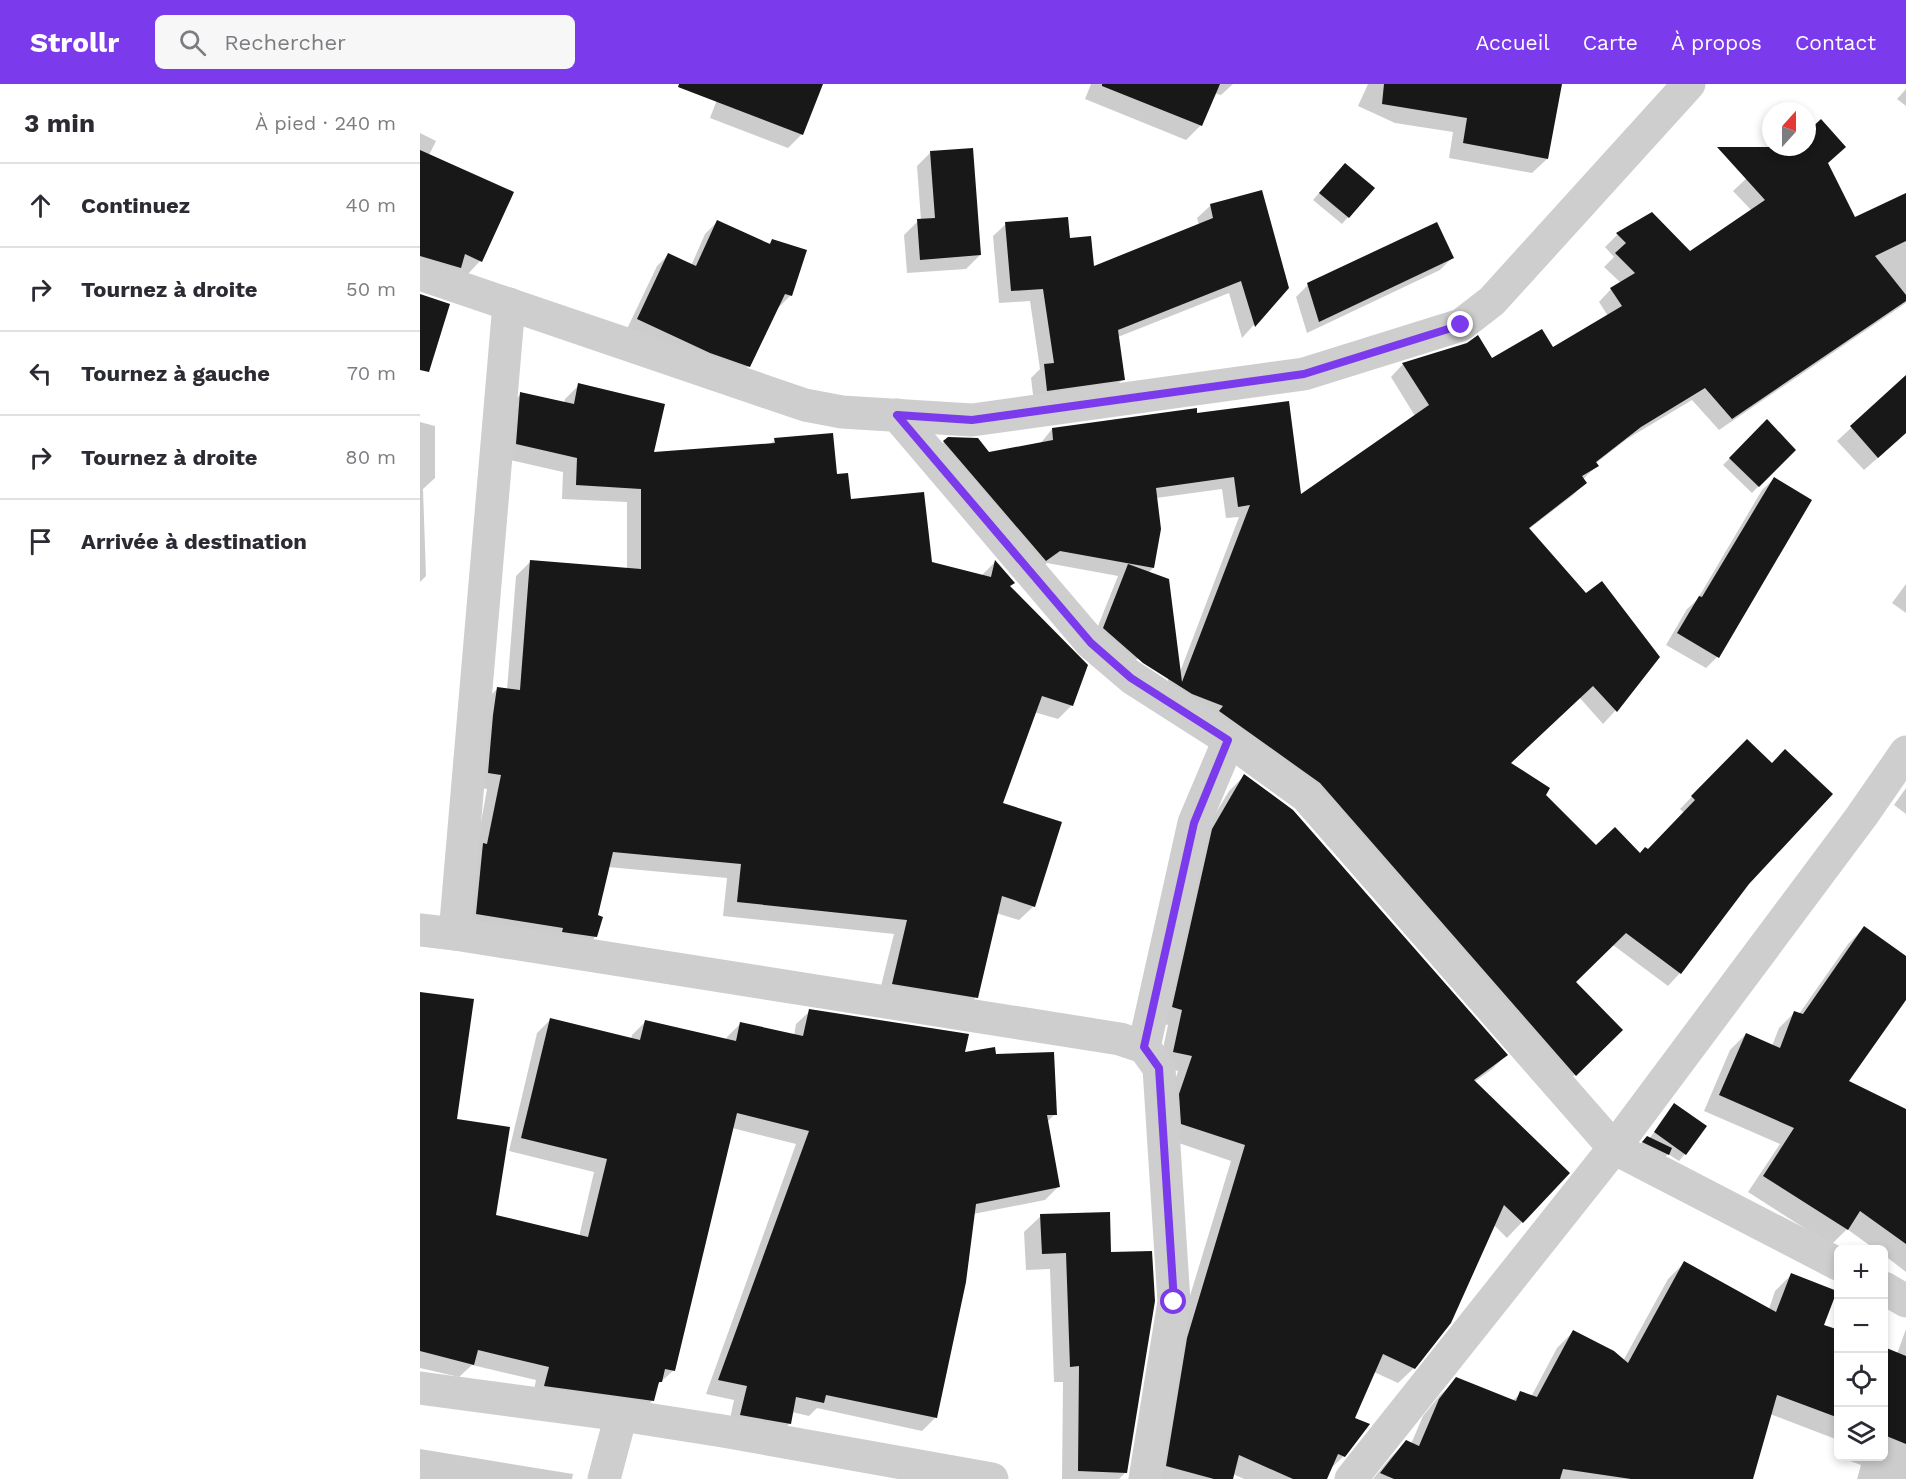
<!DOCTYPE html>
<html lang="fr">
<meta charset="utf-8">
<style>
body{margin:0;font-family:"Work Sans",sans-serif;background:#f7f7f7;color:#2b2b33}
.controls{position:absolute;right:18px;bottom:18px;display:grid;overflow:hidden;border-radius:9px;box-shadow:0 3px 9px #0003}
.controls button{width:54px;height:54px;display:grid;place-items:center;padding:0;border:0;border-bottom:2px solid #e1e1e2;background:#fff;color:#2b2b33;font:30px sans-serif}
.compass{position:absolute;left:1342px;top:18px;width:54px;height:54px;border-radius:50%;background:#fff;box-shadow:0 3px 9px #0003;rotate:21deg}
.stop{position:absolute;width:18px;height:18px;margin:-14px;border:4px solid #7c3aed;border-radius:50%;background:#fff}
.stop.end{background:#7c3aed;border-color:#fff;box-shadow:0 2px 6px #0008}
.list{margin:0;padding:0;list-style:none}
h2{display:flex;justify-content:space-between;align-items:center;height:78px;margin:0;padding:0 24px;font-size:26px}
h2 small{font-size:20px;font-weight:400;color:#7c7c81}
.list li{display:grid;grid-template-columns:39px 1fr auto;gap:18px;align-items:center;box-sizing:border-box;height:84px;padding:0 24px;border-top:2px solid #e1e1e2}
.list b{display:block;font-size:22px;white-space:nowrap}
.list em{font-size:20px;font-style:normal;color:#7c7c81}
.icon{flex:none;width:33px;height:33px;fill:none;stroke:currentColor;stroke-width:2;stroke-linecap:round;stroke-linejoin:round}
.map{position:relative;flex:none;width:1486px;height:1395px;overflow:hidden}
header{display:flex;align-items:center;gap:36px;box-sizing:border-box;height:84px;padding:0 30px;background:#7c3aed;color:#fff}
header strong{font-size:28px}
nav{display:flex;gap:33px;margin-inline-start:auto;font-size:21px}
.search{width:420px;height:54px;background:#f7f7f7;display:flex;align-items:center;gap:15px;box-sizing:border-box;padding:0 21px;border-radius:9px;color:#7c7c81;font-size:22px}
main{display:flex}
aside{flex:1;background:#fff}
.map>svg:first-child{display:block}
.shadow{fill:#0003;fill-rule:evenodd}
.building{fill:#181818}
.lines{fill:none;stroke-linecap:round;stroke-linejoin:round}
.minor{stroke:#cecece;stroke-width:33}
.route{stroke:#7c3aed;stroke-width:8}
</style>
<header>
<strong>Strollr</strong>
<div class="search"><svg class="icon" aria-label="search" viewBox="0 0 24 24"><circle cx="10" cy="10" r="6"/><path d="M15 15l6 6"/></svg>Rechercher</div>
<nav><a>Accueil</a><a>Carte</a><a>À propos</a><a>Contact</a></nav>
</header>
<main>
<aside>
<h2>3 min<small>À pied · 240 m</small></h2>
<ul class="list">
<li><svg class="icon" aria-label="ahead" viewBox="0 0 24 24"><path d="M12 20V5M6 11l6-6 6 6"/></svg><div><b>Continuez</b></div><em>40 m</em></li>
<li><svg class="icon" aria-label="right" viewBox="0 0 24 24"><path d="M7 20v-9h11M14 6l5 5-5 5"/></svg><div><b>Tournez à droite</b></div><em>50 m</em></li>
<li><svg class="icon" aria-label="left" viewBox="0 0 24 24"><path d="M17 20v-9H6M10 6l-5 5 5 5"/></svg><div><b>Tournez à gauche</b></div><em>70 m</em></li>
<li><svg class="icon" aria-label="right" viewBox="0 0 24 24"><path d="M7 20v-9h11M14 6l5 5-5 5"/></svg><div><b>Tournez à droite</b></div><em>80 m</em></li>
<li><svg class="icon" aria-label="arrive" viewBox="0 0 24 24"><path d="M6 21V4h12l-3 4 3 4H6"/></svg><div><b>Arrivée à destination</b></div></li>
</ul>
</aside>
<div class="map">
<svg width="1486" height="1395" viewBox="0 0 1486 1395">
<rect width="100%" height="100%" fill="#fff"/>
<!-- shadow -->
<g class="shadow">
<path d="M 303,0 L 401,0 L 382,50 L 368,64 L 290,34 Z"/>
<path d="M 671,0 L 813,0 L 801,11 L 794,9 L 781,41 L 766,56 L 665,15 Z"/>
<path d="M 948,0 L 1137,0 L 1127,75 L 1112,89 L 1029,74 L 1033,48 L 975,39 L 938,22 Z"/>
<path d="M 1486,5 L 1486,22 L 1477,15 Z"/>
<path d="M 0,49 L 16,57 L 9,71 L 60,177 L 47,191 L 0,189 Z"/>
<path d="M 1360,63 L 1407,79 L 1434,135 L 1486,111 L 1486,219 L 1299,346 L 1272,316 L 1207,355 L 1176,379 L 1177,382 L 1163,395 L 1165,399 L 1153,411 L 1109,445 L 1166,511 L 1238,573 L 1195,627 L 1183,640 L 1159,613 L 1089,679 L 1124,711 L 1176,763 L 1220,770 L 1228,767 L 1264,729 L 1260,725 L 1314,669 L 1328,799 L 1260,889 L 1248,902 L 1193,861 L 1154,898 L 1201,946 L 1142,1003 L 888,712 L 672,557 L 698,492 L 627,479 L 613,489 L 512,370 L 524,358 L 568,369 L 620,360 L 632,345 L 776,331 L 880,413 L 995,332 L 971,293 L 983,280 L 1072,276 L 1133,265 L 1188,232 L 1179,218 L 1191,205 L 1201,199 L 1184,183 L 1194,173 L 1185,163 L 1197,151 L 1232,130 L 1269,169 L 1332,127 L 1313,107 ZM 802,405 L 806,434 L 819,433 L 760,588 L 728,489 L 733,484 L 736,414 ZM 718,574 L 748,593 L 748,597 L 716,576 Z"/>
<path d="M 511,68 L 560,171 L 546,185 L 487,189 L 484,151 L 498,137 L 501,136 L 497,82 Z"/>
<path d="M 918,87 L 953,104 L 922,140 L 893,116 Z"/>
<path d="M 841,108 L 867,204 L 822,254 L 809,209 L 698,253 L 703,295 L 690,308 L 614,319 L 611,294 L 620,285 L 610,217 L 579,219 L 573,152 L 586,140 L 649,156 L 672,184 L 779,141 L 777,134 L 790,122 Z"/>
<path d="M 297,138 L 348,161 L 352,157 L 371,211 L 359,223 L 357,222 L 329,282 L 317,293 L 206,247 L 237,182 L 248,171 L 271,182 L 285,150 Z"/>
<path d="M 1032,174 L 1020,186 L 887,249 L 876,213 L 888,201 Z"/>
<path d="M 1486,293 L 1486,349 L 1444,386 L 1417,357 Z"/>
<path d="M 159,301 L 232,369 L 349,361 L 355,356 L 415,392 L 429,417 L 510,480 L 561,492 L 575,478 L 652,621 L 638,635 L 614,628 L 581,720 L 614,822 L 599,836 L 576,829 L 556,913 L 542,927 L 458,914 L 474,850 L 303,832 L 307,794 L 188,783 L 176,832 L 175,853 L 161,867 L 42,843 L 67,705 L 54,703 L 63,619 L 78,604 L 87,606 L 96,492 L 110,478 L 207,486 L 207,418 L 142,415 L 143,388 L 82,374 L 86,324 L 101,310 L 144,319 L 145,315 Z"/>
<path d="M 1347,337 L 1373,366 L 1332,409 L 1303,381 Z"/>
<path d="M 0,338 L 15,342 L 15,394 L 3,405 L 6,492 L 0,498 Z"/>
<path d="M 1354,395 L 1297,573 L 1286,584 L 1246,561 L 1267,525 L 1277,516 L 1342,406 Z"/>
<path d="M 1486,500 L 1486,529 L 1472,519 Z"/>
<path d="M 824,692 L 1086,971 L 1071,986 L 1054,998 L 1148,1089 L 1087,1154 L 1073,1140 L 994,1284 L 978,1299 L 954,1288 L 933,1334 L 924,1372 L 909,1386 L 905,1395 L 824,1395 L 813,1390 L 811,1395 L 732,1395 L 752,1271 L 811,1077 L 747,1055 L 745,1026 L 758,987 L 739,983 L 748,941 L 738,938 L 778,759 L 809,707 Z"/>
<path d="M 1486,704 L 1486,730 L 1474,721 Z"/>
<path d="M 1444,844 L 1486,874 L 1486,913 L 1427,998 L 1486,1027 L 1486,1188 L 1464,1171 L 1464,1166 L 1456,1166 L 1427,1145 L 1411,1161 L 1328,1108 L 1360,1060 L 1284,1027 L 1310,966 L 1326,950 L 1352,962 L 1359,944 L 1375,928 L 1379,930 L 1428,860 Z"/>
<path d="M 0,909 L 36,1036 L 74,1132 L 159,1153 L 174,1088 L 89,1067 L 117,949 L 130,936 L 211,955 L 212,951 L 226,937 L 306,956 L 307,953 L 321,939 L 374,952 L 376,940 L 390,927 L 543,969 L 575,971 L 635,1030 L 627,1038 L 638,1103 L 625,1116 L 553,1130 L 516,1333 L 502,1347 L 397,1324 L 389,1332 L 372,1328 L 370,1339 L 356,1353 L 308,1344 L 314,1316 L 286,1310 L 376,1060 L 312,1044 L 254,1286 L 236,1302 L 233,1316 L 219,1330 L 112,1315 L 116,1296 L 52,1281 L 39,1293 L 0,1284 Z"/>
<path d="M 1254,1021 L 1265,1070 L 1259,1077 L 1248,1070 L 1241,1077 L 1220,1060 L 1227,1054 L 1229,1055 Z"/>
<path d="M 688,1129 L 706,1388 L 699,1395 L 642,1395 L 643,1298 L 634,1298 L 630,1185 L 606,1186 L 604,1148 L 621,1132 Z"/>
<path d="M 1264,1179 L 1349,1225 L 1355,1207 L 1371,1191 L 1402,1242 L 1418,1248 L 1418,1356 L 1350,1330 L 1332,1395 L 953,1395 L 970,1374 L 986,1358 L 991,1360 L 1003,1332 L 1020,1311 L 1037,1295 L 1092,1317 L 1101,1309 L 1111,1313 L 1137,1264 L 1153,1248 L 1203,1277 L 1248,1195 Z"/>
<path d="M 1486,1245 L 1486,1395 L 1437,1395 L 1441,1381 L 1422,1374 L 1464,1372 L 1464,1265 L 1477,1270 Z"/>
<path d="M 0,1365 L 153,1390 L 152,1395 L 0,1395 Z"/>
</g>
<!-- building -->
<g class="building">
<path d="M 259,0 L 403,0 L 383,51 L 258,3 Z"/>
<path d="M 682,0 L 800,0 L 782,42 L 682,2 Z"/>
<path d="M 964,0 L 1142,0 L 1128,75 L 1043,59 L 1047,34 L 962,20 Z"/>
<path d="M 1401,35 L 1426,63 L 1408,79 L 1435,133 L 1486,109 L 1486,157 L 1455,172 L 1486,211 L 1486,217 L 1312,335 L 1285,304 L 1221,343 L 1176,378 L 1179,382 L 1162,392 L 1167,399 L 1109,444 L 1166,509 L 1182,497 L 1240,573 L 1197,628 L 1173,602 L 1091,679 L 1130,704 L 1126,711 L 1176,761 L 1195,743 L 1220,769 L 1225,763 L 1228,765 L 1275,716 L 1271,712 L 1327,655 L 1352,679 L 1365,665 L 1413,710 L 1329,800 L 1261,890 L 1206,849 L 1156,898 L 1203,946 L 1156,992 L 900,699 L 799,627 L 803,622 L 772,610 L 723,579 L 683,544 L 708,480 L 749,495 L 762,598 L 830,421 L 818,423 L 814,393 L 736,404 L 741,445 L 734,484 L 640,467 L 626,477 L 523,357 L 528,353 L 558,354 L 569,368 L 633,356 L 632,344 L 777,324 L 777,329 L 869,317 L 881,410 L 1009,321 L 982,279 L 1047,259 L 1058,251 L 1072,274 L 1122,245 L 1133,263 L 1202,222 L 1190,204 L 1215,189 L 1195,169 L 1206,159 L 1196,149 L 1232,128 L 1270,167 L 1345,116 L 1297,63 L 1387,63 L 1387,48 Z"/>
<path d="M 553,64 L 561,171 L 500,176 L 497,135 L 515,134 L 510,67 Z"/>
<path d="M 0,66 L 94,108 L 62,178 L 45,170 L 41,184 L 0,172 Z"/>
<path d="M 925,79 L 955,104 L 929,134 L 899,109 Z"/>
<path d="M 842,106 L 869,204 L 835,243 L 821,197 L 698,246 L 705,296 L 627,307 L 624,280 L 634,279 L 623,205 L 591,207 L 585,138 L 648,133 L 650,154 L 671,152 L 674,182 L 793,134 L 790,120 Z"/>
<path d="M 297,136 L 350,160 L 352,155 L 387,166 L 372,212 L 365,210 L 330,283 L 290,269 L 217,235 L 248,169 L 276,182 Z"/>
<path d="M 1017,138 L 1034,174 L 899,238 L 887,199 Z"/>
<path d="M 0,210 L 30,220 L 9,288 L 0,286 Z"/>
<path d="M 1486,291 L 1486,349 L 1458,374 L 1430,342 Z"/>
<path d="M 158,299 L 245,320 L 234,368 L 355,359 L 354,354 L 413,349 L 417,390 L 428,389 L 431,415 L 504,408 L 512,478 L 571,493 L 575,476 L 595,499 L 590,502 L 668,581 L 653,622 L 622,612 L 583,719 L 642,738 L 615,823 L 582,812 L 558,914 L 472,900 L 487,836 L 317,818 L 321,780 L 193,768 L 178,831 L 183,833 L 177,853 L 142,848 L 143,844 L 56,830 L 63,759 L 67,760 L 81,691 L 68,689 L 73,631 L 77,603 L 100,606 L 110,476 L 221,485 L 221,405 L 156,401 L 157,374 L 96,360 L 100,308 L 154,320 Z"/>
<path d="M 1347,335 L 1376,366 L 1339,403 L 1309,374 Z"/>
<path d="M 1354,393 L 1392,416 L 1299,574 L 1257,549 L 1279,512 L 1282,513 Z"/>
<path d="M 824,690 L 873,726 L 1088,971 L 1054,996 L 1150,1089 L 1103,1139 L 1084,1121 L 1031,1239 L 995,1285 L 963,1270 L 935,1334 L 950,1340 L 925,1373 L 918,1370 L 907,1395 L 873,1395 L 819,1371 L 813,1395 L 794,1395 L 746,1382 L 767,1254 L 825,1061 L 761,1040 L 759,1010 L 772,972 L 753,968 L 762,926 L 752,923 L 792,745 Z"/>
<path d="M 1444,842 L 1486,872 L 1486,916 L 1429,997 L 1486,1025 L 1486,1160 L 1440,1127 L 1428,1146 L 1343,1092 L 1374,1044 L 1299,1011 L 1326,949 L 1360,964 L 1374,927 L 1383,930 Z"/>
<path d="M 0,908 L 54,915 L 37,1035 L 90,1043 L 76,1131 L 168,1153 L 187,1075 L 101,1054 L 130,934 L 220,956 L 225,936 L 316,957 L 320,938 L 383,952 L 389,925 L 549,950 L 545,968 L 575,963 L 576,970 L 634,968 L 637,1031 L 627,1031 L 640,1103 L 556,1120 L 546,1198 L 517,1334 L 406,1311 L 404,1319 L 376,1313 L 371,1340 L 320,1331 L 327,1302 L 298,1296 L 389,1047 L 317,1029 L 255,1287 L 245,1285 L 242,1298 L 239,1298 L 234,1317 L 124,1302 L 129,1283 L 58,1266 L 54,1281 L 0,1267 Z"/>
<path d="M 1254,1019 L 1287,1042 L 1266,1071 L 1234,1048 Z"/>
<path d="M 1227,1052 L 1252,1064 L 1249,1071 L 1222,1058 Z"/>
<path d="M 690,1128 L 691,1168 L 732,1167 L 735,1217 L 707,1389 L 658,1387 L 659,1282 L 650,1283 L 646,1169 L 622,1170 L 620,1130 Z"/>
<path d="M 1264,1177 L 1356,1228 L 1371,1189 L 1417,1207 L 1404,1241 L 1419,1246 L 1419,1334 L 1357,1311 L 1333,1395 L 1211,1395 L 1143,1385 L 1140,1395 L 974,1395 L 960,1389 L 986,1356 L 999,1362 L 1019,1315 L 1036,1293 L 1096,1317 L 1100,1307 L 1117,1313 L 1153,1246 L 1194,1267 L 1208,1279 Z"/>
<path d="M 1464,1263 L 1486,1272 L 1486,1360 L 1464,1351 Z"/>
</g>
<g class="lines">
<!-- minor -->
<g class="minor">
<path d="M 0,190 L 385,321 L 422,328 L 552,336 L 884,290 L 1041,241 L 1072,217 L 1269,0"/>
<path d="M 477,331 L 671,559 L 712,594 L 809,656 L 886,712 L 1194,1064 L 1418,1180"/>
<path d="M 0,846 L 35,850 L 700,955 L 724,963 L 739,984 L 754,1218 L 725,1395"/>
<path d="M 35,850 L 89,220"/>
<path d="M 724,963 L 774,739 L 809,656"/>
<path d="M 1464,1204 L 1486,1217"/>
<path d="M 0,1304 L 201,1331 L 303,1347 L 572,1395"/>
<path d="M 184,1395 L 201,1331"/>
<path d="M 931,1395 L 1194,1064 L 1441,733 L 1486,668"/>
</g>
</g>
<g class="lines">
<!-- route -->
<path class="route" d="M 754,1218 L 739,984 L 724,963 L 774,739 L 808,656 L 711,594 L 671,559 L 477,331 L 552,336 L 884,290 L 1041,241"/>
</g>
</svg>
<div class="controls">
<button>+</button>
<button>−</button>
<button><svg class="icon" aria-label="locate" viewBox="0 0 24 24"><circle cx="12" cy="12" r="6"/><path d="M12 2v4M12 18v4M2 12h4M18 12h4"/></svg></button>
<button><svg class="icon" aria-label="layers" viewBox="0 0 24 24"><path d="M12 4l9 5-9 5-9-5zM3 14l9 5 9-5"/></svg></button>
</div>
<svg class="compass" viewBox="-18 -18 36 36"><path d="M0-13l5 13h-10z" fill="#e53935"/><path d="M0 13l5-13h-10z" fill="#7c7c81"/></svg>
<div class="stop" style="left:754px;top:1218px"></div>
<div class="stop end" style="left:1041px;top:241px"></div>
</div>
</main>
